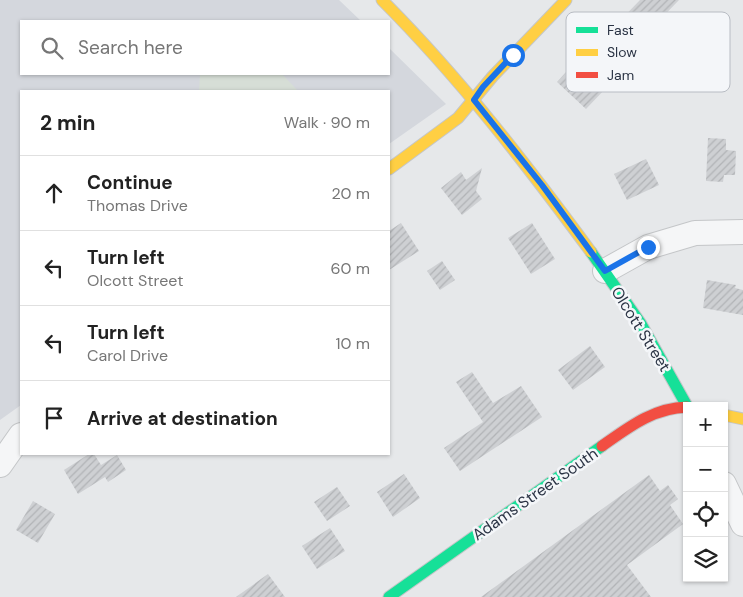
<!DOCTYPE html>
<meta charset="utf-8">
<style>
body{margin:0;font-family:"DM Sans",sans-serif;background:#f6f6f6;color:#222}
.controls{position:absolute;right:15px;bottom:15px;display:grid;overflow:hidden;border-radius:0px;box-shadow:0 1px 4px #0004}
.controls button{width:45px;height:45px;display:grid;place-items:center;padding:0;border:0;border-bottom:1px solid #e0e0e0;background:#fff;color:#222;font:25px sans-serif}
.stop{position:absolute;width:15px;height:15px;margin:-11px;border:4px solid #1a73e8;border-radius:50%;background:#fff}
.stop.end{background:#1a73e8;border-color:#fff;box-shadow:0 1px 5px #0008}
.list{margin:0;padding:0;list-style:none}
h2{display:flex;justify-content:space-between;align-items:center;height:65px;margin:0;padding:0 20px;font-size:21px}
h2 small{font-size:16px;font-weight:400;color:#767676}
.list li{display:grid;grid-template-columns:32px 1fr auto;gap:15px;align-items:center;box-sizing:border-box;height:75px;padding:0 20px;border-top:1px solid #e0e0e0}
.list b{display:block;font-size:19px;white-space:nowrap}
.list p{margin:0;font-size:16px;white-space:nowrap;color:#767676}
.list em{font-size:16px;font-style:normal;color:#767676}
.icon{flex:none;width:28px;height:28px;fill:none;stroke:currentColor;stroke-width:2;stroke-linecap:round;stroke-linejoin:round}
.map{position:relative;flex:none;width:743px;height:597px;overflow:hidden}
.search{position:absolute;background:#fff;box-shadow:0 1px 4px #0004;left:20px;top:20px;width:370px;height:55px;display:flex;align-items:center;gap:12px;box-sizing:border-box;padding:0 18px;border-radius:0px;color:#767676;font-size:19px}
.panel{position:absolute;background:#fff;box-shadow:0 1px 4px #0004;left:20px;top:90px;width:370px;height:365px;border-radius:0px}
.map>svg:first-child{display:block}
.built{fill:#d4d7dd}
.pitch{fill:#d6ded6}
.building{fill:url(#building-hatch)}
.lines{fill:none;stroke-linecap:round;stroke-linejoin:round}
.street-casing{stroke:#c4c6c8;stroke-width:26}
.fast-casing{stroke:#c4c6c8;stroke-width:13}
.slow-casing{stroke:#c4c6c8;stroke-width:13}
.jam-casing{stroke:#c4c6c8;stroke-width:13}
.street{stroke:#f5f6f7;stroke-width:24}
.fast{stroke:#16e098;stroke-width:11}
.slow{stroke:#ffcf43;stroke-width:11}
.jam{stroke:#f24e42;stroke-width:11}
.route{stroke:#1a73e8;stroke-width:6}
.labels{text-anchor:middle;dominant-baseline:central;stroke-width:5;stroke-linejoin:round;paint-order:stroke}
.street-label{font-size:16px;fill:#2b3445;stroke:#f4f6f9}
.key{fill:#f4f6f9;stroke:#b8bcc3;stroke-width:1}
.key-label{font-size:14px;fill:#2b3445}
</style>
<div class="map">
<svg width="743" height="597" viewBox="0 0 743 597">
<defs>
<pattern id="building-hatch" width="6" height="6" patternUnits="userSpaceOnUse" patternTransform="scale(1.25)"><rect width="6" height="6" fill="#ced0d3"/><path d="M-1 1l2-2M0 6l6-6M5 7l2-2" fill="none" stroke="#b1b3b6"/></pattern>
</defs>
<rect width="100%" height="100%" fill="#e6e8ea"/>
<!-- built -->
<path class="built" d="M 0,0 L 339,0 L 361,21 L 21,21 L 21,74 L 389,74 L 389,48 L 446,104 L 389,144 L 389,91 L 21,91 L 21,405 L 0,420 Z"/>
<!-- pitch -->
<path class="pitch" d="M 200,74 L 282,74 L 298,91 L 199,91 Z"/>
<!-- building -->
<g class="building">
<path d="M 640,0 L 679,0 L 600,82 L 606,88 L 586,109 L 557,82 L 577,60 L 579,63 Z"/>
<path d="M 708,138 L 726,139 L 726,150 L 736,151 L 735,175 L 724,175 L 723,182 L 706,181 Z"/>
<path d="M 646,159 L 659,185 L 627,200 L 614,174 Z"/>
<path d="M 482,168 L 476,191 L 482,199 L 462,215 L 441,188 L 461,172 L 466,180 Z"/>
<path d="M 401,223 L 419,251 L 389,270 L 389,231 Z"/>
<path d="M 532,223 L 555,259 L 531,274 L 508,238 Z"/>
<path d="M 442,261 L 455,280 L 440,290 L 427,271 Z"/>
<path d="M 707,280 L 736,285 L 735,288 L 743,290 L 743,315 L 703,308 Z"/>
<path d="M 590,346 L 605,367 L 573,390 L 558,370 Z"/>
<path d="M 472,372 L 493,403 L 521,386 L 542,417 L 460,471 L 444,448 L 483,422 L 456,382 Z"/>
<path d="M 89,454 L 94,454 L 101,465 L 117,455 L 126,470 L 108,482 L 105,477 L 78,494 L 64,470 Z"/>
<path d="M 404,474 L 420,498 L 393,517 L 377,492 Z"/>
<path d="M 649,475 L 660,491 L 668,485 L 678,499 L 670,505 L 683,524 L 627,565 L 651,597 L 481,597 Z"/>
<path d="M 337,487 L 350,506 L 327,521 L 314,502 Z"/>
<path d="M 33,501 L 55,514 L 38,543 L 16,530 Z"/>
<path d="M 330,528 L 345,551 L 317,569 L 302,546 Z"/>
<path d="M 268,574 L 285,597 L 236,597 Z"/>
</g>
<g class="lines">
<!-- street casing -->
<g class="street-casing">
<g id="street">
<path d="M 605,271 L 648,247 L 695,233 L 743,232"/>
<path d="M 0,465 L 21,435"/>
<path d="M 724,484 L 743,524"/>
</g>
</g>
<!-- fast casing -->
<g class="fast-casing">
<g id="fast">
<path d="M 591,252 L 641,324 L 687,406"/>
<path d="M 389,597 L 602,446"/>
</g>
</g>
<!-- slow casing -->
<g class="slow-casing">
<g id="slow">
<path d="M 382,0 C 460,78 526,164 591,252"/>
<path d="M 389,169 L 458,118 L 493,76 L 566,0"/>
<path d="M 724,415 L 743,419"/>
</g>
</g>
<!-- jam casing -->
<g class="jam-casing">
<path id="jam" d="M 602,446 C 629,427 653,408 687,407"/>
</g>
<!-- street -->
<use href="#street" class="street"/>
<!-- fast -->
<use href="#fast" class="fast"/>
<!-- slow -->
<use href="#slow" class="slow"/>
<!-- jam -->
<use href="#jam" class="jam"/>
</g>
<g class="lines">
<!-- route -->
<path class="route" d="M 513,55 L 483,87 L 474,100 L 542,185 L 605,271 L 648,247"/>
</g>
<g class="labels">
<!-- street labels -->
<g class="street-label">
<text transform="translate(641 329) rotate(58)">Olcott Street</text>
<text transform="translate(535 494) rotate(-35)">Adams Street South</text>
</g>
</g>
<!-- legend -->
<rect x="566" y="12" width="164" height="80" rx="8" class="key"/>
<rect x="576" y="27" width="22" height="6" fill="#16e098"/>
<rect x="576" y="49" width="22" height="7" fill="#ffcf43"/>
<rect x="576" y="72" width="22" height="6" fill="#f24e42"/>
<g class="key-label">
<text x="607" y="35">Fast</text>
<text x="607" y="57">Slow</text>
<text x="607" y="80">Jam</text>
</g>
</svg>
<div class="controls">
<button>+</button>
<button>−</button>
<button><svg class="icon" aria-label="locate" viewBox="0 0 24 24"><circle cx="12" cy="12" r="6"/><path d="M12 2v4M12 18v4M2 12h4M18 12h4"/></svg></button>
<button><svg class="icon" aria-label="layers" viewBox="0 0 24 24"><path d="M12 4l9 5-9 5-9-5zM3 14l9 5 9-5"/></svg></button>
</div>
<div class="stop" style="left:513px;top:55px"></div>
<div class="stop end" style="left:648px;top:247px"></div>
<div class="search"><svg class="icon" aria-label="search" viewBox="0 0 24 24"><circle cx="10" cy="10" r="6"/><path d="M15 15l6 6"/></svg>Search here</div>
<section class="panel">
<h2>2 min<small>Walk · 90 m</small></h2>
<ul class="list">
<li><svg class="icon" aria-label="ahead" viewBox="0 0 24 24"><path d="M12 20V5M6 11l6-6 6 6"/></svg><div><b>Continue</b><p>Thomas Drive</p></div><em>20 m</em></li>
<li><svg class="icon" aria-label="left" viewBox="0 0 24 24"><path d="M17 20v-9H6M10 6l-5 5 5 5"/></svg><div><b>Turn left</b><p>Olcott Street</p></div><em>60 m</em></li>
<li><svg class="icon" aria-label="left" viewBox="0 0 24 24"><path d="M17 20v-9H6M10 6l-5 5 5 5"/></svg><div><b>Turn left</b><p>Carol Drive</p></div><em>10 m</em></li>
<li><svg class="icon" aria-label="arrive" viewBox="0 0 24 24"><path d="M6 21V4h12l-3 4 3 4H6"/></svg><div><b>Arrive at destination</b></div></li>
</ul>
</section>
</div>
